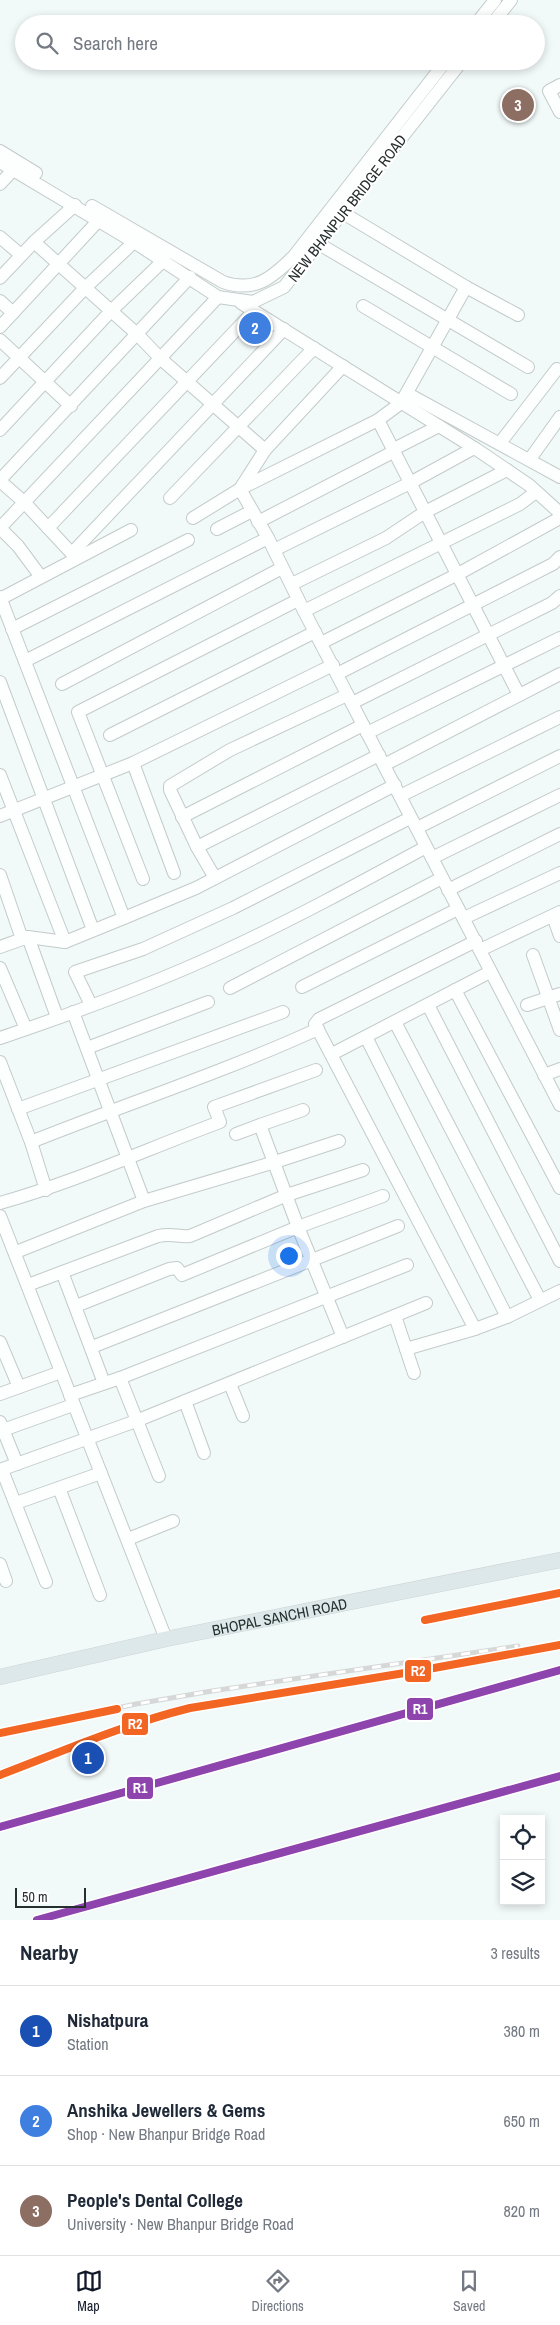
<!DOCTYPE html>
<meta charset="utf-8">
<style>
body{margin:0;font-family:"Archivo Narrow",sans-serif;background:#f6f6f7;color:#1f2937}
.controls{position:absolute;right:15px;bottom:15px;display:grid;overflow:hidden;border-radius:0px;box-shadow:0 2px 8px #0003}
.controls button{width:45px;height:45px;display:grid;place-items:center;padding:0;border:0;border-bottom:1px solid #e0e1e3;background:#fff;color:#1f2937;font:25px sans-serif}
.scale{position:absolute;left:15px;bottom:12px;width:71px;box-sizing:border-box;padding-left:5px;border:2px solid #252f2d;border-top:0;font-size:14px;line-height:18px;white-space:nowrap;color:#252f2d;-webkit-text-stroke:4px #fff;paint-order:stroke}
.you{position:absolute;left:288px;top:1255px;width:18px;height:18px;margin:-12px;border:4px solid #fff;border-radius:50%;background:#1a73e8;box-shadow:0 0 0 8px #1a73e833}
.badge{display:grid;place-items:center;width:32px;height:32px;border-radius:50%;background:#111827;color:#fff;font-size:16px;font-weight:700}
.pin{position:absolute;translate:-50% -50%;border:2px solid #fff;box-shadow:0 1px 5px #0006}
.list{margin:0;padding:0;list-style:none}
h2{display:flex;justify-content:space-between;align-items:center;height:65px;margin:0;padding:0 20px;font-size:21px}
h2 small{font-size:16px;font-weight:400;color:#747a83}
.list li{display:grid;grid-template-columns:32px 1fr auto;gap:15px;align-items:center;box-sizing:border-box;height:90px;padding:0 20px;border-top:1px solid #e0e1e3}
.list b{display:block;font-size:19px;white-space:nowrap}
.list p{margin:0;font-size:16px;white-space:nowrap;color:#747a83}
.list em{font-size:16px;font-style:normal;color:#747a83}
.icon{flex:none;width:28px;height:28px;fill:none;stroke:currentColor;stroke-width:2;stroke-linecap:round;stroke-linejoin:round}
.map{position:relative;flex:none;width:560px;height:1920px;overflow:hidden}
.search{position:absolute;background:#fff;box-shadow:0 2px 8px #0003;left:15px;right:15px;top:15px;height:55px;display:flex;align-items:center;gap:12px;box-sizing:border-box;padding:0 18px;border-radius:28px;color:#747a83;font-size:19px}
.sheet{height:335px;background:#fff}
nav{display:flex;justify-content:space-around;align-items:center;box-sizing:border-box;height:70px;border-top:1px solid #e0e1e3;background:#fff;font-size:14px;color:#747a83}
nav a{display:grid;justify-items:center;gap:2px}
nav .on{color:#111827}
.map>svg:first-child{display:block}
.lines{fill:none;stroke-linecap:round;stroke-linejoin:round}
.minor-casing{stroke:#c3cbca;stroke-width:14}
.major-casing{stroke:#cfd4d3;stroke-width:16}
.minor{stroke:#fdfefe;stroke-width:12}
.major{stroke:#dde8ea;stroke-width:15}
.rail-casing{stroke:#d6d8d8;stroke-width:5}
.rail{stroke:#fff;stroke-width:3;stroke-dasharray:9;stroke-linecap:butt}
.rail-1-casing{stroke:#fff;stroke-width:11}
.rail-2-casing{stroke:#fff;stroke-width:11}
.rail-1{stroke:#8e44ad;stroke-width:8}
.rail-2{stroke:#f26522;stroke-width:8}
.labels{text-anchor:middle;dominant-baseline:central;stroke-width:4.5;stroke-linejoin:round;paint-order:stroke}
.street-label{font-size:15px;fill:#252f2d;stroke:#fff}
.line-badge{stroke:#fff;stroke-width:2}
.badge-label{font-size:14px;text-anchor:middle;font-weight:bold;fill:#fff}
</style>
<div class="map">
<svg width="560" height="1920" viewBox="0 0 560 1920">
<rect width="100%" height="100%" fill="#f2faf9"/>
<g class="lines">
<!-- minor casing -->
<g class="minor-casing">
<g id="minor">
<path d="M 476,24 L 495,0"/>
<path d="M 492,24 L 511,0"/>
<path d="M 560,85 L 549,91 L 560,112"/>
<path d="M 0,151 L 36,173"/>
<path d="M 0,162 L 134,242 L 218,297 L 253,302 L 284,287 L 462,61"/>
<path d="M 0,184 L 13,170"/>
<path d="M 92,206 L 223,282 C 255,293 272,278 294,256 L 446,61"/>
<path d="M 343,213 L 466,287 L 518,315"/>
<path d="M 0,237 L 21,255"/>
<path d="M 34,242 L 137,334 L 161,359 L 265,450"/>
<path d="M 319,244 L 528,367"/>
<path d="M 0,278 L 34,242 L 75,205"/>
<path d="M 0,301 L 13,313"/>
<path d="M 241,303 L 476,449 L 529,485 L 560,513"/>
<path d="M 363,306 L 511,394"/>
<path d="M 0,327 L 99,220"/>
<path d="M 0,340 L 71,406"/>
<path d="M 343,366 L 265,450 L 240,489 L 268,538 L 304,611 L 560,1105"/>
<path d="M 0,378 L 85,288 L 134,242"/>
<path d="M 408,394 L 560,477"/>
<path d="M 378,420 L 519,695"/>
<path d="M 0,430 L 110,312 L 164,260"/>
<path d="M 500,443 L 557,369"/>
<path d="M 392,450 L 439,426"/>
<path d="M 530,459 L 560,417"/>
<path d="M 0,480 L 190,277"/>
<path d="M 0,481 L 24,502 L 76,558"/>
<path d="M 170,498 L 314,348"/>
<path d="M 193,518 L 240,489 L 378,420 L 401,403 L 466,287"/>
<path d="M 258,522 L 393,452"/>
<path d="M 0,528 L 218,297"/>
<path d="M 0,528 L 18,546 L 41,577"/>
<path d="M 48,528 L 254,311"/>
<path d="M 217,529 L 252,511"/>
<path d="M 274,550 L 410,483 L 474,448"/>
<path d="M 72,553 L 284,329"/>
<path d="M 292,584 L 386,538 L 425,512 L 507,470"/>
<path d="M 0,597 L 124,918"/>
<path d="M 0,599 L 131,530"/>
<path d="M 304,611 L 520,504 L 536,492"/>
<path d="M 12,629 L 188,540"/>
<path d="M 321,643 L 458,574 L 560,518"/>
<path d="M 25,661 L 268,538"/>
<path d="M 337,674 L 553,564 L 560,557"/>
<path d="M 0,682 L 93,930"/>
<path d="M 62,684 L 282,568"/>
<path d="M 352,703 L 552,603 L 560,596"/>
<path d="M 367,733 L 560,638"/>
<path d="M 110,735 L 315,632"/>
<path d="M 133,763 L 174,873"/>
<path d="M 384,765 L 560,674"/>
<path d="M 0,775 L 65,942"/>
<path d="M 400,796 L 560,717"/>
<path d="M 0,816 L 133,763 L 333,665"/>
<path d="M 182,817 L 363,725"/>
<path d="M 417,828 L 560,756"/>
<path d="M 197,847 L 379,755"/>
<path d="M 432,858 L 560,795"/>
<path d="M 0,875 L 22,939"/>
<path d="M 215,878 L 197,847 L 170,790 L 170,786 L 230,750 L 347,695"/>
<path d="M 143,879 L 78,712 L 298,600"/>
<path d="M 448,890 L 560,834"/>
<path d="M 553,916 L 560,936"/>
<path d="M 464,918 L 560,873"/>
<path d="M 28,937 L 57,1017"/>
<path d="M 476,941 L 319,1019 L 315,1024 L 475,1329 L 507,1317 L 560,1291"/>
<path d="M 0,947 L 28,937 L 65,942 L 124,918 L 196,888 L 395,785"/>
<path d="M 480,950 L 560,912"/>
<path d="M 533,955 L 560,1030"/>
<path d="M 0,968 L 26,1029"/>
<path d="M 302,987 L 458,909"/>
<path d="M 230,988 L 442,878"/>
<path d="M 455,990 L 560,1188"/>
<path d="M 91,1005 L 75,972 L 143,949 L 233,908 L 410,818"/>
<path d="M 428,1005 L 560,1261"/>
<path d="M 527,1005 L 560,994"/>
<path d="M 73,1012 L 144,1201"/>
<path d="M 395,1022 L 540,1300"/>
<path d="M 366,1037 L 507,1317"/>
<path d="M 0,1038 C 74,1013 149,986 220,953 C 290,921 358,884 426,847"/>
<path d="M 87,1048 L 208,1002"/>
<path d="M 332,1054 L 490,972"/>
<path d="M 0,1062 L 31,1142 L 46,1190"/>
<path d="M 544,1075 L 560,1069"/>
<path d="M 18,1109 L 283,1012"/>
<path d="M 260,1125 L 303,1110"/>
<path d="M 236,1134 L 260,1125 L 298,1227 L 343,1337"/>
<path d="M 31,1142 C 126,1104 224,1072 318,1029"/>
<path d="M 0,1203 C 75,1182 147,1149 220,1122 L 214,1107 L 316,1070"/>
<path d="M 0,1216 L 166,1639"/>
<path d="M 16,1252 L 144,1201 L 275,1162 L 339,1141"/>
<path d="M 62,1272 L 104,1383"/>
<path d="M 28,1285 L 158,1236 C 173,1233 177,1237 190,1236 L 287,1195 L 363,1170"/>
<path d="M 76,1306 L 169,1269 L 177,1268 L 182,1275 L 298,1227 L 383,1196"/>
<path d="M 395,1316 L 414,1373"/>
<path d="M 0,1342 L 19,1387"/>
<path d="M 92,1347 L 398,1226"/>
<path d="M 406,1349 L 475,1329"/>
<path d="M 120,1378 L 159,1476"/>
<path d="M 230,1384 L 243,1416"/>
<path d="M 0,1394 L 61,1372"/>
<path d="M 70,1395 L 120,1378 L 407,1265"/>
<path d="M 185,1401 L 204,1453"/>
<path d="M 0,1422 L 17,1464"/>
<path d="M 3,1430 L 73,1405"/>
<path d="M 0,1470 L 136,1421 L 426,1303"/>
<path d="M 2,1470 L 46,1582"/>
<path d="M 59,1488 L 100,1595"/>
<path d="M 16,1503 L 101,1473"/>
<path d="M 128,1539 L 173,1521"/>
<path d="M 0,1564 L 6,1581"/>
</g>
</g>
<!-- major casing -->
<g class="major-casing">
<g id="major">
<path id="s1" d="M 0,1677 L 166,1639 L 560,1560"/>
</g>
</g>
<!-- minor -->
<use href="#minor" class="minor"/>
<!-- major -->
<use href="#major" class="major"/>
<!-- rail casing -->
<g class="rail-casing">
<g id="rail">
<path d="M 425,1620 L 560,1593"/>
<path d="M 0,1733 L 136,1704 L 212,1691 L 518,1646"/>
<path d="M 0,1775 C 63,1751 125,1724 190,1708 L 423,1670 L 560,1645"/>
<path d="M 37,1920 L 560,1776"/>
</g>
</g>
<!-- rail -->
<use href="#rail" class="rail"/>
<!-- rail-1 casing -->
<g class="rail-1-casing">
<g id="rail-1">
<path d="M 0,1827 L 560,1670"/>
<path d="M 37,1920 L 560,1776"/>
</g>
</g>
<!-- rail-2 casing -->
<g class="rail-2-casing">
<g id="rail-2">
<path d="M 425,1620 L 560,1593"/>
<path d="M 0,1733 L 117,1709"/>
<path d="M 0,1775 C 63,1751 125,1724 190,1708 L 423,1670 L 560,1645"/>
</g>
</g>
<!-- rail-1 -->
<use href="#rail-1" class="rail-1"/>
<!-- rail-2 -->
<use href="#rail-2" class="rail-2"/>
</g>
<g class="labels">
<!-- street labels -->
<g class="street-label">
<text transform="translate(347 208) rotate(-52)">NEW BHANPUR BRIDGE ROAD</text>
<text stroke="none"><textPath href="#s1" startOffset="286">BHOPAL SANCHI ROAD</textPath></text>
</g>
</g>
<g class="line-badge">
<rect x="404" y="1659" width="28" height="24" rx="5" fill="#f26522"/>
<rect x="406" y="1697" width="28" height="24" rx="5" fill="#8e44ad"/>
<rect x="121" y="1712" width="28" height="24" rx="5" fill="#f26522"/>
<rect x="126" y="1776" width="28" height="24" rx="5" fill="#8e44ad"/>
</g>
<g class="badge-label">
<text x="418" y="1676">R2</text>
<text x="420" y="1714">R1</text>
<text x="135" y="1729">R2</text>
<text x="140" y="1793">R1</text>
</g>
</svg>
<div class="controls">
<button><svg class="icon" aria-label="locate" viewBox="0 0 24 24"><circle cx="12" cy="12" r="6"/><path d="M12 2v4M12 18v4M2 12h4M18 12h4"/></svg></button>
<button><svg class="icon" aria-label="layers" viewBox="0 0 24 24"><path d="M12 4l9 5-9 5-9-5zM3 14l9 5 9-5"/></svg></button>
</div>
<div class="scale">50 m</div>
<div class="you"></div>
<div class="pin badge" style="left:88px;top:1758px;background:#1a4fb4">1</div>
<div class="pin badge" style="left:255px;top:328px;background:#3f7fe0">2</div>
<div class="pin badge" style="left:518px;top:105px;background:#8d6e63">3</div>
<div class="search"><svg class="icon" aria-label="search" viewBox="0 0 24 24"><circle cx="10" cy="10" r="6"/><path d="M15 15l6 6"/></svg>Search here</div>
</div>
<section class="sheet">
<h2>Nearby<small>3 results</small></h2>
<ul class="list">
<li><span class="badge" style="background:#1a4fb4">1</span><div><b>Nishatpura</b><p>Station</p></div><em>380 m</em></li>
<li><span class="badge" style="background:#3f7fe0">2</span><div><b>Anshika Jewellers &amp; Gems</b><p>Shop · New Bhanpur Bridge Road</p></div><em>650 m</em></li>
<li><span class="badge" style="background:#8d6e63">3</span><div><b>People's Dental College</b><p>University · New Bhanpur Bridge Road</p></div><em>820 m</em></li>
</ul>
</section>
<nav>
<a class="on"><svg class="icon" aria-label="map" viewBox="0 0 24 24"><path d="M3 6l6-2 6 2 6-2v14l-6 2-6-2-6 2zM9 4v14M15 6v14"/></svg>Map</a>
<a><svg class="icon" aria-label="directions" viewBox="0 0 24 24"><path d="M12 3l9 9-9 9-9-9zM9 14v-3h6M13 9l2 2-2 2"/></svg>Directions</a>
<a><svg class="icon" aria-label="saved" viewBox="0 0 24 24"><path d="M7 4h10v16l-5-4-5 4z"/></svg>Saved</a>
</nav>
